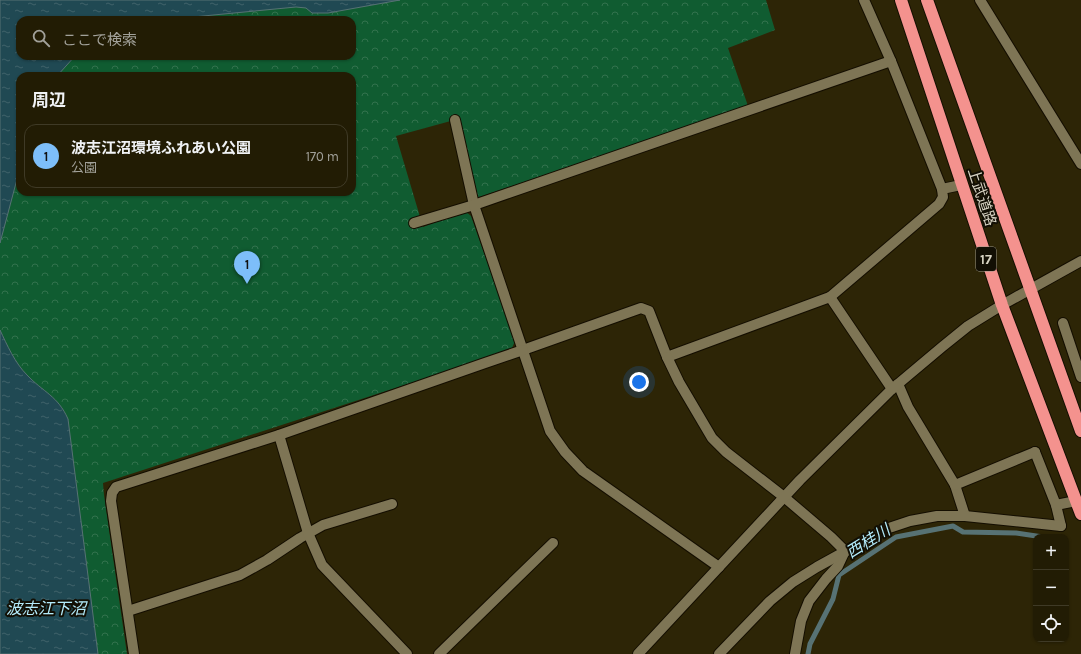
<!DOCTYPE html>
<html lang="ja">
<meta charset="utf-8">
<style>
body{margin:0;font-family:Karla,"Noto Sans JP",sans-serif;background:#2a250e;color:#f1f3f6}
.controls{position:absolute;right:12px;bottom:12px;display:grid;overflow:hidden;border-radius:8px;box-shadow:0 1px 3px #0004}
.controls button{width:36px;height:36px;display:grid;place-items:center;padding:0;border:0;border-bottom:1px solid #3f3a26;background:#221c04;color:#f1f3f6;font:20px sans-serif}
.you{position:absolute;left:639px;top:382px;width:14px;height:14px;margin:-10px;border:3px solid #fff;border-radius:50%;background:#1a73e8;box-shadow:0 0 0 6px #1a73e833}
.badge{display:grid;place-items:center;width:26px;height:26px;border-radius:50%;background:#7dbef9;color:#111;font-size:13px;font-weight:700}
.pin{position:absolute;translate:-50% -33px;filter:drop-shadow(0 1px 2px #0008)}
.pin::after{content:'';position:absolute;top:21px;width:14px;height:12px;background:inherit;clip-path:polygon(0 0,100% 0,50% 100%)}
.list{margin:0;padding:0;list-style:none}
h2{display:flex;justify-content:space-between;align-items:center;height:52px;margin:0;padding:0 16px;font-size:17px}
h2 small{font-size:13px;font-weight:400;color:#a2a19a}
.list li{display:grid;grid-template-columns:26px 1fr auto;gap:12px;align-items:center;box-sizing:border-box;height:64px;margin:0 8px 8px;padding:0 8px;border:1px solid #3f3a26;border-radius:12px}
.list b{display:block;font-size:15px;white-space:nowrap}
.list p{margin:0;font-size:13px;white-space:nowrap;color:#a2a19a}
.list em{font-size:13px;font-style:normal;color:#a2a19a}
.icon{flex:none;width:22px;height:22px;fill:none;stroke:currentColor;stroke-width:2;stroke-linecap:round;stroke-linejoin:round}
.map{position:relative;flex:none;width:1081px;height:654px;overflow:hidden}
.search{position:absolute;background:#221c04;box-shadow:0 1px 3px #0004;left:16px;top:16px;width:340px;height:44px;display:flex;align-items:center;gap:10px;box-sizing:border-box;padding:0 14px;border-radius:12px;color:#a2a19a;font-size:15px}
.panel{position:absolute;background:#221c04;box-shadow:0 1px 3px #0004;left:16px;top:72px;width:340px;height:124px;border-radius:12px}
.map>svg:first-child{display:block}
.park{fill:url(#park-crowns);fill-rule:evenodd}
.water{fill:url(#water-ripples);stroke:#577274}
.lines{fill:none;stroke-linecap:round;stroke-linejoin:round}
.stream{stroke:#577274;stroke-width:5}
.lane-casing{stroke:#140e00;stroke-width:12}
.street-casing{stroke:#140e00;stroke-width:12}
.secondary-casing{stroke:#140e00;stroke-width:12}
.highway-casing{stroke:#140e00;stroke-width:14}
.lane{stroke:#7e7555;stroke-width:10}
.street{stroke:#7e7555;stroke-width:10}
.secondary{stroke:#7e7555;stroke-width:10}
.highway{stroke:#f4928e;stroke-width:12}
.labels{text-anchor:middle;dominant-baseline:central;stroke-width:4;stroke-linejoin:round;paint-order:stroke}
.shield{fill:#120f04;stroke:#9c9889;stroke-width:1}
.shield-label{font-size:14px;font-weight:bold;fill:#d7d3c2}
.street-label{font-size:15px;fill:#d7d3c2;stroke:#120f04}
.water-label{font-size:16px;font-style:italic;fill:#b3ebfb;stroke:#120f04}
</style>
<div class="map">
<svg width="1081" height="654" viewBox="0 0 1081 654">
<defs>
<pattern id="park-crowns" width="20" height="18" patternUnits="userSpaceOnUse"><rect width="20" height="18" fill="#105c31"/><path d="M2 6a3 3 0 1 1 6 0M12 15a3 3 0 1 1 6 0" fill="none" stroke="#32724d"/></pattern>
<pattern id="water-ripples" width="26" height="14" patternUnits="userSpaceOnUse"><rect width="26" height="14" fill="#204953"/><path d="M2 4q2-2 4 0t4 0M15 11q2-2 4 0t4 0" fill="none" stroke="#40626a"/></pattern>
</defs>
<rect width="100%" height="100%" fill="#2d2506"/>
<!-- park -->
<path class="park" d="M 0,0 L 766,0 L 775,30 L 728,48 L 748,106 L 476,198 L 458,119 L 396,136 L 423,227 L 465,211 L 471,216 L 515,341 L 512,348 L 463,366 L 103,483 L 104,495 L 127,654 L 0,654 ZM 20,20 L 352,20 L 352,56 L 20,56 ZM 20,76 L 352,76 L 352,192 L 20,192 Z"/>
<!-- water -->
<g class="water">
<path d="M 0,0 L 400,0 L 328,13 L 312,13 L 306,8 L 296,7 L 162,20 L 20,20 L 20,56 L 75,56 L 57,76 L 20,76 L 20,168 L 0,243 Z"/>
<path d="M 0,330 C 7,345 15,363 27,375 C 43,392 58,396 68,419 L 98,654 L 0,654 Z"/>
</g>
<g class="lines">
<!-- stream -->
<path class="stream" d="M 808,654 L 810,644 L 833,599 L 839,575 L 896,537 L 953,526 L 963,532 L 1016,533 L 1043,537"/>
<!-- lane casing -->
<g class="lane-casing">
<g id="lane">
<path d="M 455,120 L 474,205"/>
<path d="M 1063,323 L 1081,377"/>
<path d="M 1035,452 L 1056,505 L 1061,526"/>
<path d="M 1056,505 L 1076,501"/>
<path d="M 128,611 L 240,575 L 267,560 L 300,538 L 323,525 L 392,504"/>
<path d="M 439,654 L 553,543"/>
</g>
</g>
<!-- street casing -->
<g class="street-casing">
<g id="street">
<path d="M 864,0 L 891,61 L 942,189"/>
<path d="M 980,0 L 1081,164"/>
<path d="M 414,223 L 474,205"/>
<path d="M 830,297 L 892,389"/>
<path d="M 523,350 L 641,308 L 649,311 L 667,357 L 830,297 L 939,204 L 943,197 L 942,189 L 961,185"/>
<path d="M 667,357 L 679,382 L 712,438 L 726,452 L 784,497 L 831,537 L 845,551 L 838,566 L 826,579 L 809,601 L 801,621 L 795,654"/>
<path d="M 898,384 L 908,407 L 955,485 L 965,516"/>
<path d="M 279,435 L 308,533 L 322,565 L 407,654"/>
<path d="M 955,485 L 1035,452"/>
<path d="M 719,567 L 583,471 L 565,452 L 550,431 L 474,205 L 891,61"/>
<path d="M 719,654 L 770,601 L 793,582 L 817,567 L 886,529 L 910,521 L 937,516 L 965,516 L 1061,526"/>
</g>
</g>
<!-- secondary casing -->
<g class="secondary-casing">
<g id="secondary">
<path d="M 134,654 L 111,501 L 112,493 L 116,487 L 279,435 L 485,363 L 523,350"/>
<path d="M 638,654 L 800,480 L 892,389 L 942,347 L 968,326 L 1002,305 L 1081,261"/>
</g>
</g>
<!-- highway casing -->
<g class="highway-casing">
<g id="highway">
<path d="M 901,0 L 1002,305 L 1081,514"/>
<path d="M 927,0 L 1081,431"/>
</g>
</g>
<!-- lane -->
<use href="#lane" class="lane"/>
<!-- street -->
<use href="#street" class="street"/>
<!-- secondary -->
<use href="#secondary" class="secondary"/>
<!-- highway -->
<use href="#highway" class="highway"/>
</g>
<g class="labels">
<!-- shield labels -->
<rect class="shield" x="976" y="247" width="20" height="24" rx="3"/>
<g class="shield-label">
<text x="986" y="259">17</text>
</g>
<!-- street labels -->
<g class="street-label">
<text transform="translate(982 197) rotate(72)">上武道路</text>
</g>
<!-- water labels -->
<g class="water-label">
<text transform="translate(868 541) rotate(-32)">西桂川</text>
<text x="46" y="608">波志江下沼</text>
</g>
</g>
</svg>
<div class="controls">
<button>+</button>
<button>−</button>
<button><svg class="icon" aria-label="locate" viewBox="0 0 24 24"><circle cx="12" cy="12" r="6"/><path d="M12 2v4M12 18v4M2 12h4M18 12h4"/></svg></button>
</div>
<div class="you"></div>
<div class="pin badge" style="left:247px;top:284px">1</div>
<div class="search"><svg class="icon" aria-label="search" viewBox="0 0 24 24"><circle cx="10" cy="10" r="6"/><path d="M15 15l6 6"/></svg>ここで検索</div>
<section class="panel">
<h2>周辺<small></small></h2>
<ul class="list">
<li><span class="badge">1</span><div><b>波志江沼環境ふれあい公園</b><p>公園</p></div><em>170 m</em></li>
</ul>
</section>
</div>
